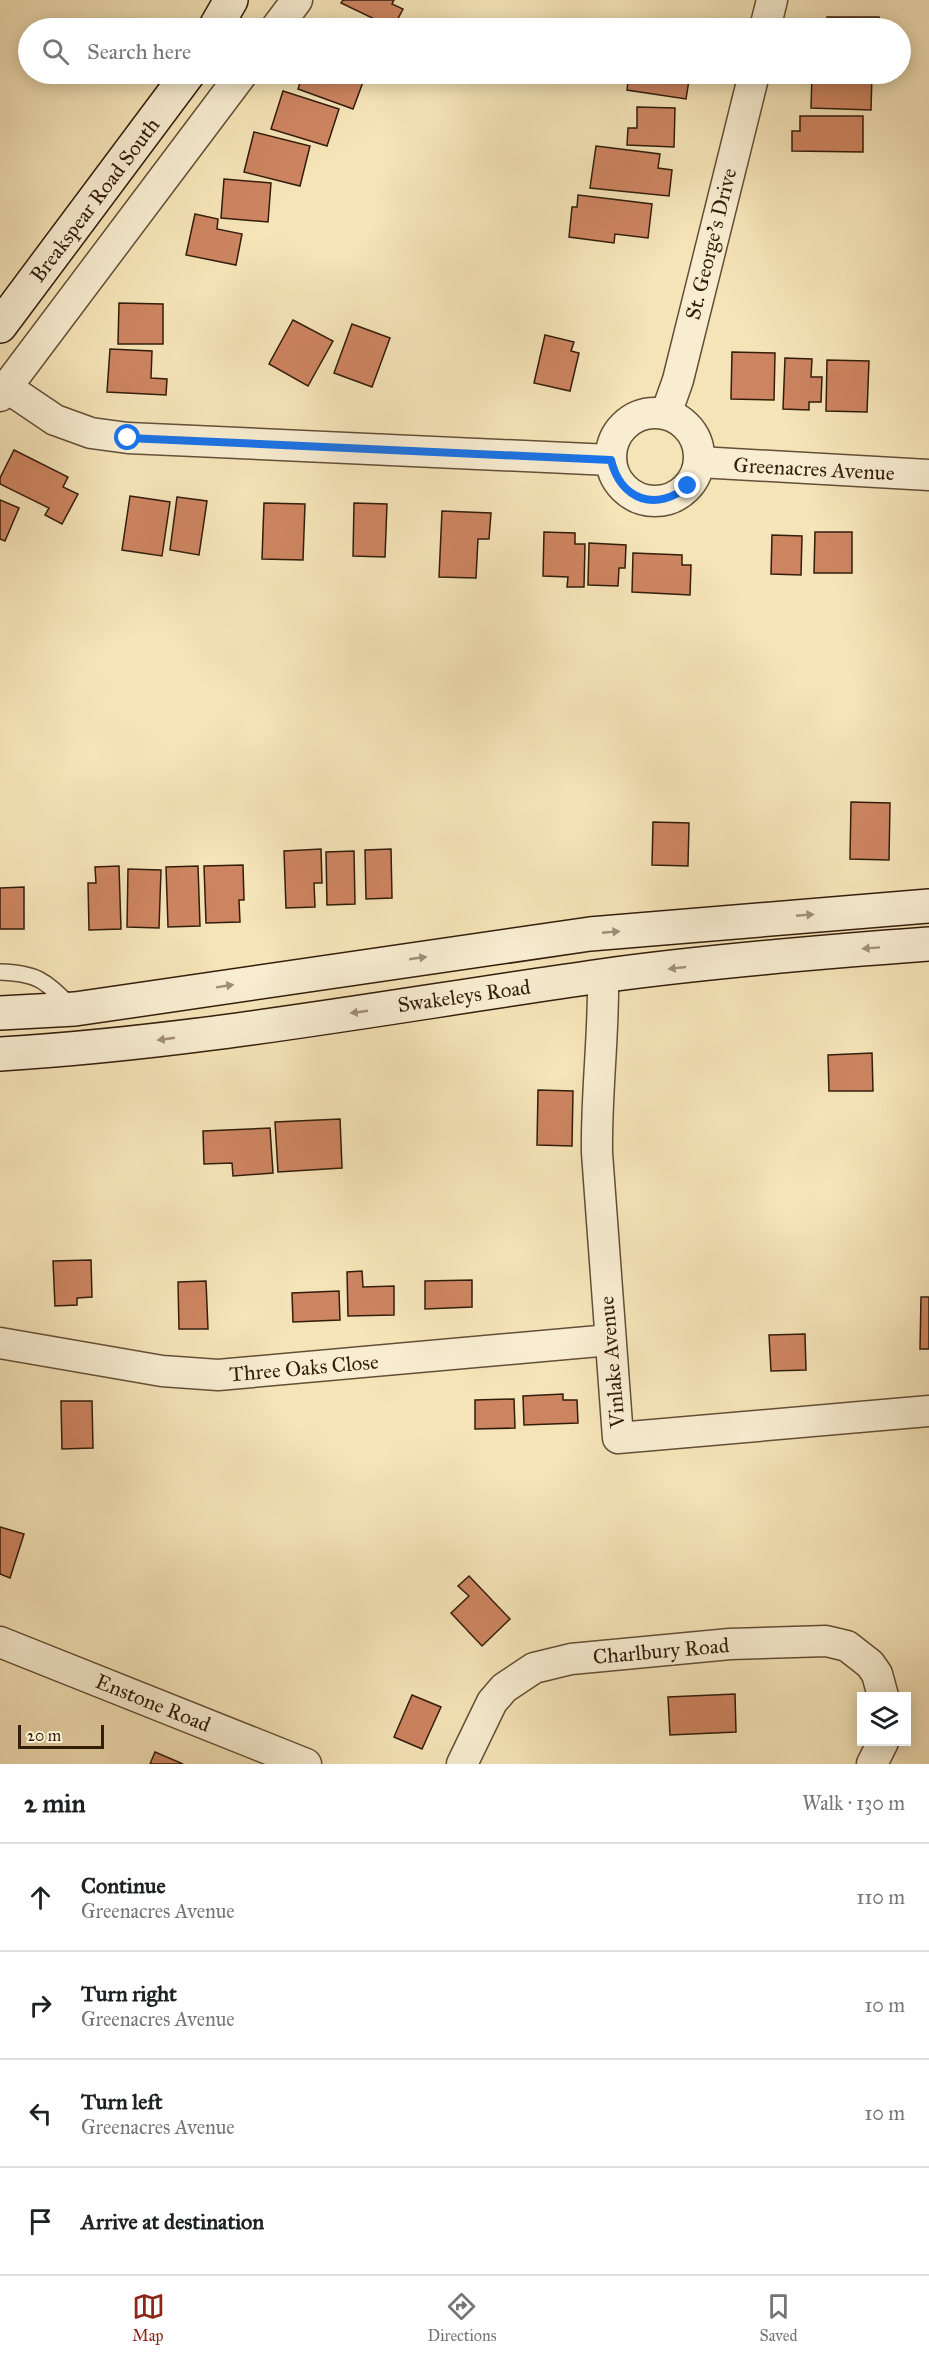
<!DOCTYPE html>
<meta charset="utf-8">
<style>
body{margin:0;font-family:"IM FELL Great Primer",serif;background:#f6f6f6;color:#202124}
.controls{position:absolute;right:18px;bottom:18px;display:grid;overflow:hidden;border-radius:0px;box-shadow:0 3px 15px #0003}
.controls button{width:54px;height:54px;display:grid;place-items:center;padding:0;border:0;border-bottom:2px solid #e0e0e0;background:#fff;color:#202124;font:30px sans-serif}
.scale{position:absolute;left:18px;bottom:15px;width:86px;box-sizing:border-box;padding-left:6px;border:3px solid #331d0b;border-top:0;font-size:16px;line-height:21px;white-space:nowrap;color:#331d0b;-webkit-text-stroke:4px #f8edd1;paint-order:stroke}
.stop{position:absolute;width:18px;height:18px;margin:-14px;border:4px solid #1a73e8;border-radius:50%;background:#fff}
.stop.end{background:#1a73e8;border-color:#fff;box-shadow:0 2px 6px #0008}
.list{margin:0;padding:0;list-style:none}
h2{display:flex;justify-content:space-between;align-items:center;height:78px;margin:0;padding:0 24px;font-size:26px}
h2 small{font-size:20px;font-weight:400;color:#757577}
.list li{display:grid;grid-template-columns:39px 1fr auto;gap:18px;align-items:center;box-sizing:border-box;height:108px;padding:0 24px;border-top:2px solid #e0e0e0}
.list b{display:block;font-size:22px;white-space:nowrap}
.list p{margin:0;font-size:20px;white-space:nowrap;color:#757577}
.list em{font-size:20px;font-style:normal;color:#757577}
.icon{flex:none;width:33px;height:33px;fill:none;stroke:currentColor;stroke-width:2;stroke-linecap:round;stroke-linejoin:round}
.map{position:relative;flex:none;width:929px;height:1764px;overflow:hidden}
.search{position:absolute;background:#fff;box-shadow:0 3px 15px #0003;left:18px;right:18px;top:18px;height:66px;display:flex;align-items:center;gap:15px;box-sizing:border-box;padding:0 21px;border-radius:33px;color:#757577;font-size:22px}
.sheet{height:510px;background:#fff}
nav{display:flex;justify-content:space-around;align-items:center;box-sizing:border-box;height:84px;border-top:2px solid #e0e0e0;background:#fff;font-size:16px;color:#757577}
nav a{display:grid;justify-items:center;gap:3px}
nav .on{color:#8f2418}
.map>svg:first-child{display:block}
.building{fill:#cd8561;stroke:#331d0b;stroke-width:1.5}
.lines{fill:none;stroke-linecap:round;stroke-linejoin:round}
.lane-casing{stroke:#644f36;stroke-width:18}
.street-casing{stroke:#644f36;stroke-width:33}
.secondary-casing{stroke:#331d0b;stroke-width:36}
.lane{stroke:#f8edd1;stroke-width:15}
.street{stroke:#f8edd1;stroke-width:30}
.secondary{stroke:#f8edd1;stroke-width:33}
.oneway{fill:#9f8f78}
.route{stroke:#1a73e8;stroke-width:8}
.labels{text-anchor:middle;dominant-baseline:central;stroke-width:4.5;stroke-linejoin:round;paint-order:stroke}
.street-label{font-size:21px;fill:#331d0b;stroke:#f8edd1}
</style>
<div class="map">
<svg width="929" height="1764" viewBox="0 0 929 1764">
<rect width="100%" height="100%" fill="#f5e4b8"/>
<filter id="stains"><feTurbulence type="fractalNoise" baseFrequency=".00333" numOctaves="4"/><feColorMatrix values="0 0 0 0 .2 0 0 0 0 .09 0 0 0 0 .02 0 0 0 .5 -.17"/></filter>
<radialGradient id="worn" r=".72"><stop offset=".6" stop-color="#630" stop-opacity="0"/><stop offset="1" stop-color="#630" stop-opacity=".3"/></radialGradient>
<!-- building -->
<g class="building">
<path d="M 343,0 L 394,0 L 392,4 L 403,9 L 393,28 L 341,3 Z"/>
<rect x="827" y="17" width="52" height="11"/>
<path d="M 303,74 L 366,74 L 353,109 L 298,89 Z"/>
<path d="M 629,74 L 690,74 L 686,99 L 627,90 Z"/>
<path d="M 812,74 L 872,74 L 871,110 L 811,108 Z"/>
<path d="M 283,91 L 339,109 L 327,146 L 271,129 Z"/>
<path d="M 637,107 L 675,108 L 674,147 L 627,145 L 628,128 L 637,128 Z"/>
<path d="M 800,116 L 863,116 L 863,152 L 792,151 L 792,131 L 800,131 Z"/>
<path d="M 254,132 L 310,146 L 300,186 L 244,172 Z"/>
<path d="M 596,146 L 660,154 L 658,168 L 672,170 L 669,196 L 590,188 Z"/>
<path d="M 224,179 L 271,183 L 268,222 L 221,218 Z"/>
<path d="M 578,195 L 652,204 L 648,238 L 615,234 L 614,243 L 569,237 L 572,207 L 577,207 Z"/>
<path d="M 195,214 L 218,219 L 217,229 L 242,234 L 236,265 L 186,255 Z"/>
<path d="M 119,303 L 163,304 L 163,344 L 118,344 Z"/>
<path d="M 293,320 L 333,341 L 308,386 L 269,364 Z"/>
<path d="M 352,324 L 390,338 L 372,387 L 334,373 Z"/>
<path d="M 545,335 L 574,342 L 571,351 L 579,353 L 570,391 L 534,383 Z"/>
<path d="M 110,349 L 152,351 L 151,378 L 167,379 L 166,395 L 107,392 Z"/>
<path d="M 732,352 L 775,353 L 774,400 L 731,399 Z"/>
<path d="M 785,358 L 812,359 L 811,377 L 822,377 L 821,402 L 809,402 L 809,410 L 783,409 Z"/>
<path d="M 827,360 L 869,361 L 867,412 L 826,411 Z"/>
<path d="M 14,450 L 68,477 L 63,487 L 78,494 L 62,524 L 45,515 L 49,508 L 0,484 L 0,478 Z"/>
<path d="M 130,496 L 170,502 L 162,556 L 122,550 Z"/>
<path d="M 177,497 L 207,501 L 199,555 L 170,550 Z"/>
<path d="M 0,500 L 19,508 L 5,541 L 0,539 Z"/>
<path d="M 264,503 L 305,504 L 303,560 L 262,559 Z"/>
<path d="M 354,503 L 387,504 L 385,557 L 353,556 Z"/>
<path d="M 442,511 L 491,513 L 489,539 L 478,539 L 476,578 L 439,577 Z"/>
<path d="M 544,532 L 575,533 L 575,544 L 585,544 L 584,587 L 567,587 L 568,577 L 543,576 Z"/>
<path d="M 815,532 L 852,532 L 852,573 L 814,573 Z"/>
<path d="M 772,535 L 802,536 L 801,575 L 771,574 Z"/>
<path d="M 589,543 L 626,545 L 625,568 L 619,568 L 618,586 L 588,585 Z"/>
<path d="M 633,553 L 682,555 L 682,565 L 691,565 L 690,595 L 632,592 Z"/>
<path d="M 851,802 L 890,803 L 889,860 L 850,859 Z"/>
<path d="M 653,822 L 689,823 L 688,866 L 652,865 Z"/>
<path d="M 321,849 L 322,883 L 314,883 L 315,907 L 286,908 L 284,851 Z"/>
<path d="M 391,849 L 392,898 L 366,899 L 365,850 Z"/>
<path d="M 354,851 L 355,904 L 327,905 L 326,852 Z"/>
<path d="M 243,865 L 244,900 L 239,900 L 240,922 L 206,923 L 204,866 Z"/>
<path d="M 119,866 L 121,929 L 89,930 L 88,883 L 96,883 L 95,867 Z"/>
<path d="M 198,866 L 200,926 L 168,927 L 166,867 Z"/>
<path d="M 128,869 L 161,870 L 159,928 L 127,927 Z"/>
<path d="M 24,887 L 24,929 L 0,929 L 0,888 Z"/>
<path d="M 872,1053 L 873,1091 L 829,1091 L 828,1055 Z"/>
<path d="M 538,1090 L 573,1091 L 572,1146 L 537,1145 Z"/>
<path d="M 340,1119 L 342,1168 L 278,1172 L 275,1122 Z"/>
<path d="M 270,1128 L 273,1173 L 233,1176 L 232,1163 L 204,1164 L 203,1131 Z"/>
<path d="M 91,1260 L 92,1297 L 77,1298 L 77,1305 L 55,1306 L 53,1261 Z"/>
<path d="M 362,1271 L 363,1287 L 394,1286 L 394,1315 L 348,1316 L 347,1272 Z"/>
<path d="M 472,1280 L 472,1307 L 425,1309 L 425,1281 Z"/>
<path d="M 206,1281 L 208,1329 L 179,1329 L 178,1282 Z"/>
<path d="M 339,1291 L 340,1320 L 293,1322 L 292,1293 Z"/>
<path d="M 921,1297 L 929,1297 L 929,1349 L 920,1349 Z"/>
<path d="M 805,1334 L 806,1370 L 771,1371 L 769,1335 Z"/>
<path d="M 563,1394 L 563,1400 L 577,1400 L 578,1423 L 524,1425 L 523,1396 Z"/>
<path d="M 514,1399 L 515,1428 L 475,1429 L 475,1400 Z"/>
<path d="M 61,1401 L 92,1401 L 93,1448 L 62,1449 Z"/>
<path d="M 0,1527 L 24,1534 L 10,1578 L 0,1574 Z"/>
<path d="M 469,1576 L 510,1619 L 482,1646 L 451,1613 L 469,1596 L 458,1586 Z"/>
<path d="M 735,1694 L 736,1732 L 670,1735 L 668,1697 Z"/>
<path d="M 412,1695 L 441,1707 L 422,1749 L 394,1737 Z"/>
<path d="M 155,1752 L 183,1764 L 150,1764 Z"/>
</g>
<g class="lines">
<!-- lane casing -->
<g class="lane-casing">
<path id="lane" d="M 0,972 C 38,973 45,981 72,1007"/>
</g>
<!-- street casing -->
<g class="street-casing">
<g id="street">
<path d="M 276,28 L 297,0"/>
<path d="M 765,28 L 772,0"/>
<path d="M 6,387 L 55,420 L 91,433 L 128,438 L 611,460"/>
<path d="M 0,396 L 242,74"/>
<circle cx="655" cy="457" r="44"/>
<path d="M 666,414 L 678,380 L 754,74"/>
<path d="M 699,462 L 929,475"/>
<path d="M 603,976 C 604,1035 596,1094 597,1153 L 618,1438 L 929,1411"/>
<path d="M 0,1343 L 162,1371 L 218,1375 L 610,1340"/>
<path d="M 0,1642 L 306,1764"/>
<path d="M 462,1764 L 492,1702 L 504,1688 L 534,1668 L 571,1659 L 730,1644 L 826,1641 L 847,1646 L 870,1664 L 877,1674 L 883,1696"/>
<path d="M 872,1764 L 883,1742"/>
</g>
</g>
<!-- secondary casing -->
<g class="secondary-casing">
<g id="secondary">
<path d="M 215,28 L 231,0"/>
<path d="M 0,326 L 188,74"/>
<path d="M 0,1013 L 75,1009 L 590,934 L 929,906"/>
<path d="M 0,1054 C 202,1042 401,1004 601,976 C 710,961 820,952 929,944"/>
</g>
</g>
<!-- lane -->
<use href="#lane" class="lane"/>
<!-- street -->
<use href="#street" class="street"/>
<!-- secondary -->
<use href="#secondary" class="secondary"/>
</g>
<!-- one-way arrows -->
<defs><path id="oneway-solid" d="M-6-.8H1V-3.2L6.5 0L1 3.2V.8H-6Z" transform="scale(1.5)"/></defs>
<g class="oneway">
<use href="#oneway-solid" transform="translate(805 915) rotate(-5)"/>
<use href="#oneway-solid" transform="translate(611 932) rotate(-5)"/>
<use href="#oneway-solid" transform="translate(871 948) rotate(176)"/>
<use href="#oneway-solid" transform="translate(418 958) rotate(-8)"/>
<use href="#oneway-solid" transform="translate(677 968) rotate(174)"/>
<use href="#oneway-solid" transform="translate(225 986) rotate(-9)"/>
<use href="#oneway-solid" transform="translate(359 1012) rotate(172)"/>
<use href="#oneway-solid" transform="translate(166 1039) rotate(172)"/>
</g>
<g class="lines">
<!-- route -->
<path class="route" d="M 128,438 L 611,460 C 621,501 657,512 688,486"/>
</g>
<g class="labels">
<!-- street labels -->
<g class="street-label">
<text transform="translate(95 200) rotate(-53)">Breakspear Road South</text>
<text transform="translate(711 244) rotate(-76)">St. George's Drive</text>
<text transform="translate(814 469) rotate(3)">Greenacres Avenue</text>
<text transform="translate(464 996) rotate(-8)">Swakeleys Road</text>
<text transform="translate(612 1362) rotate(-95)">Vinlake Avenue</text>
<text transform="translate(304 1368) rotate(-5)">Three Oaks Close</text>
<text transform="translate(661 1651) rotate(-5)">Charlbury Road</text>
<text transform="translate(153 1703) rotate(22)">Enstone Road</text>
</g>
</g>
<rect width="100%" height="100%" filter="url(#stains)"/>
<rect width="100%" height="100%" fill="url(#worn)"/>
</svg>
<div class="controls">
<button><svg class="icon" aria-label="layers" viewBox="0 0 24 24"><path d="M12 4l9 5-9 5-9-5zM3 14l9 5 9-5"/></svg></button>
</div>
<div class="scale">20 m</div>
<div class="stop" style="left:128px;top:438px"></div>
<div class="stop end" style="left:688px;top:486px"></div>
<div class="search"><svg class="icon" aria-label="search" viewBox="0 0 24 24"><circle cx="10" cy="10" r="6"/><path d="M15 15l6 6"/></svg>Search here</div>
</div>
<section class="sheet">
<h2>2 min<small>Walk · 130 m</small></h2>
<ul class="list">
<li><svg class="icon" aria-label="ahead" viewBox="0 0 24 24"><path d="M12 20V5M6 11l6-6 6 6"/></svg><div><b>Continue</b><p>Greenacres Avenue</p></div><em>110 m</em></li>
<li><svg class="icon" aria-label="right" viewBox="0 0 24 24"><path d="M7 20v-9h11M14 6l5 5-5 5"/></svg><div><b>Turn right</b><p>Greenacres Avenue</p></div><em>10 m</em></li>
<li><svg class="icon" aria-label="left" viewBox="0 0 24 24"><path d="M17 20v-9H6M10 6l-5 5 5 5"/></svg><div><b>Turn left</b><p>Greenacres Avenue</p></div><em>10 m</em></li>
<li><svg class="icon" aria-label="arrive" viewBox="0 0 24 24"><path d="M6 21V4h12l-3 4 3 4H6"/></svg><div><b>Arrive at destination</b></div></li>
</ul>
</section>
<nav>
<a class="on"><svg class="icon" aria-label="map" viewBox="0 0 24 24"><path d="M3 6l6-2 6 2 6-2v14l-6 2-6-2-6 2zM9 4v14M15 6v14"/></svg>Map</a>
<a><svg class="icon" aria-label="directions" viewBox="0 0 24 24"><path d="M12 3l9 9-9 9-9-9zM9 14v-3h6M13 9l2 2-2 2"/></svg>Directions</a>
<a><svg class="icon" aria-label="saved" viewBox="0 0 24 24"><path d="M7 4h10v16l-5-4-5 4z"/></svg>Saved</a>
</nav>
